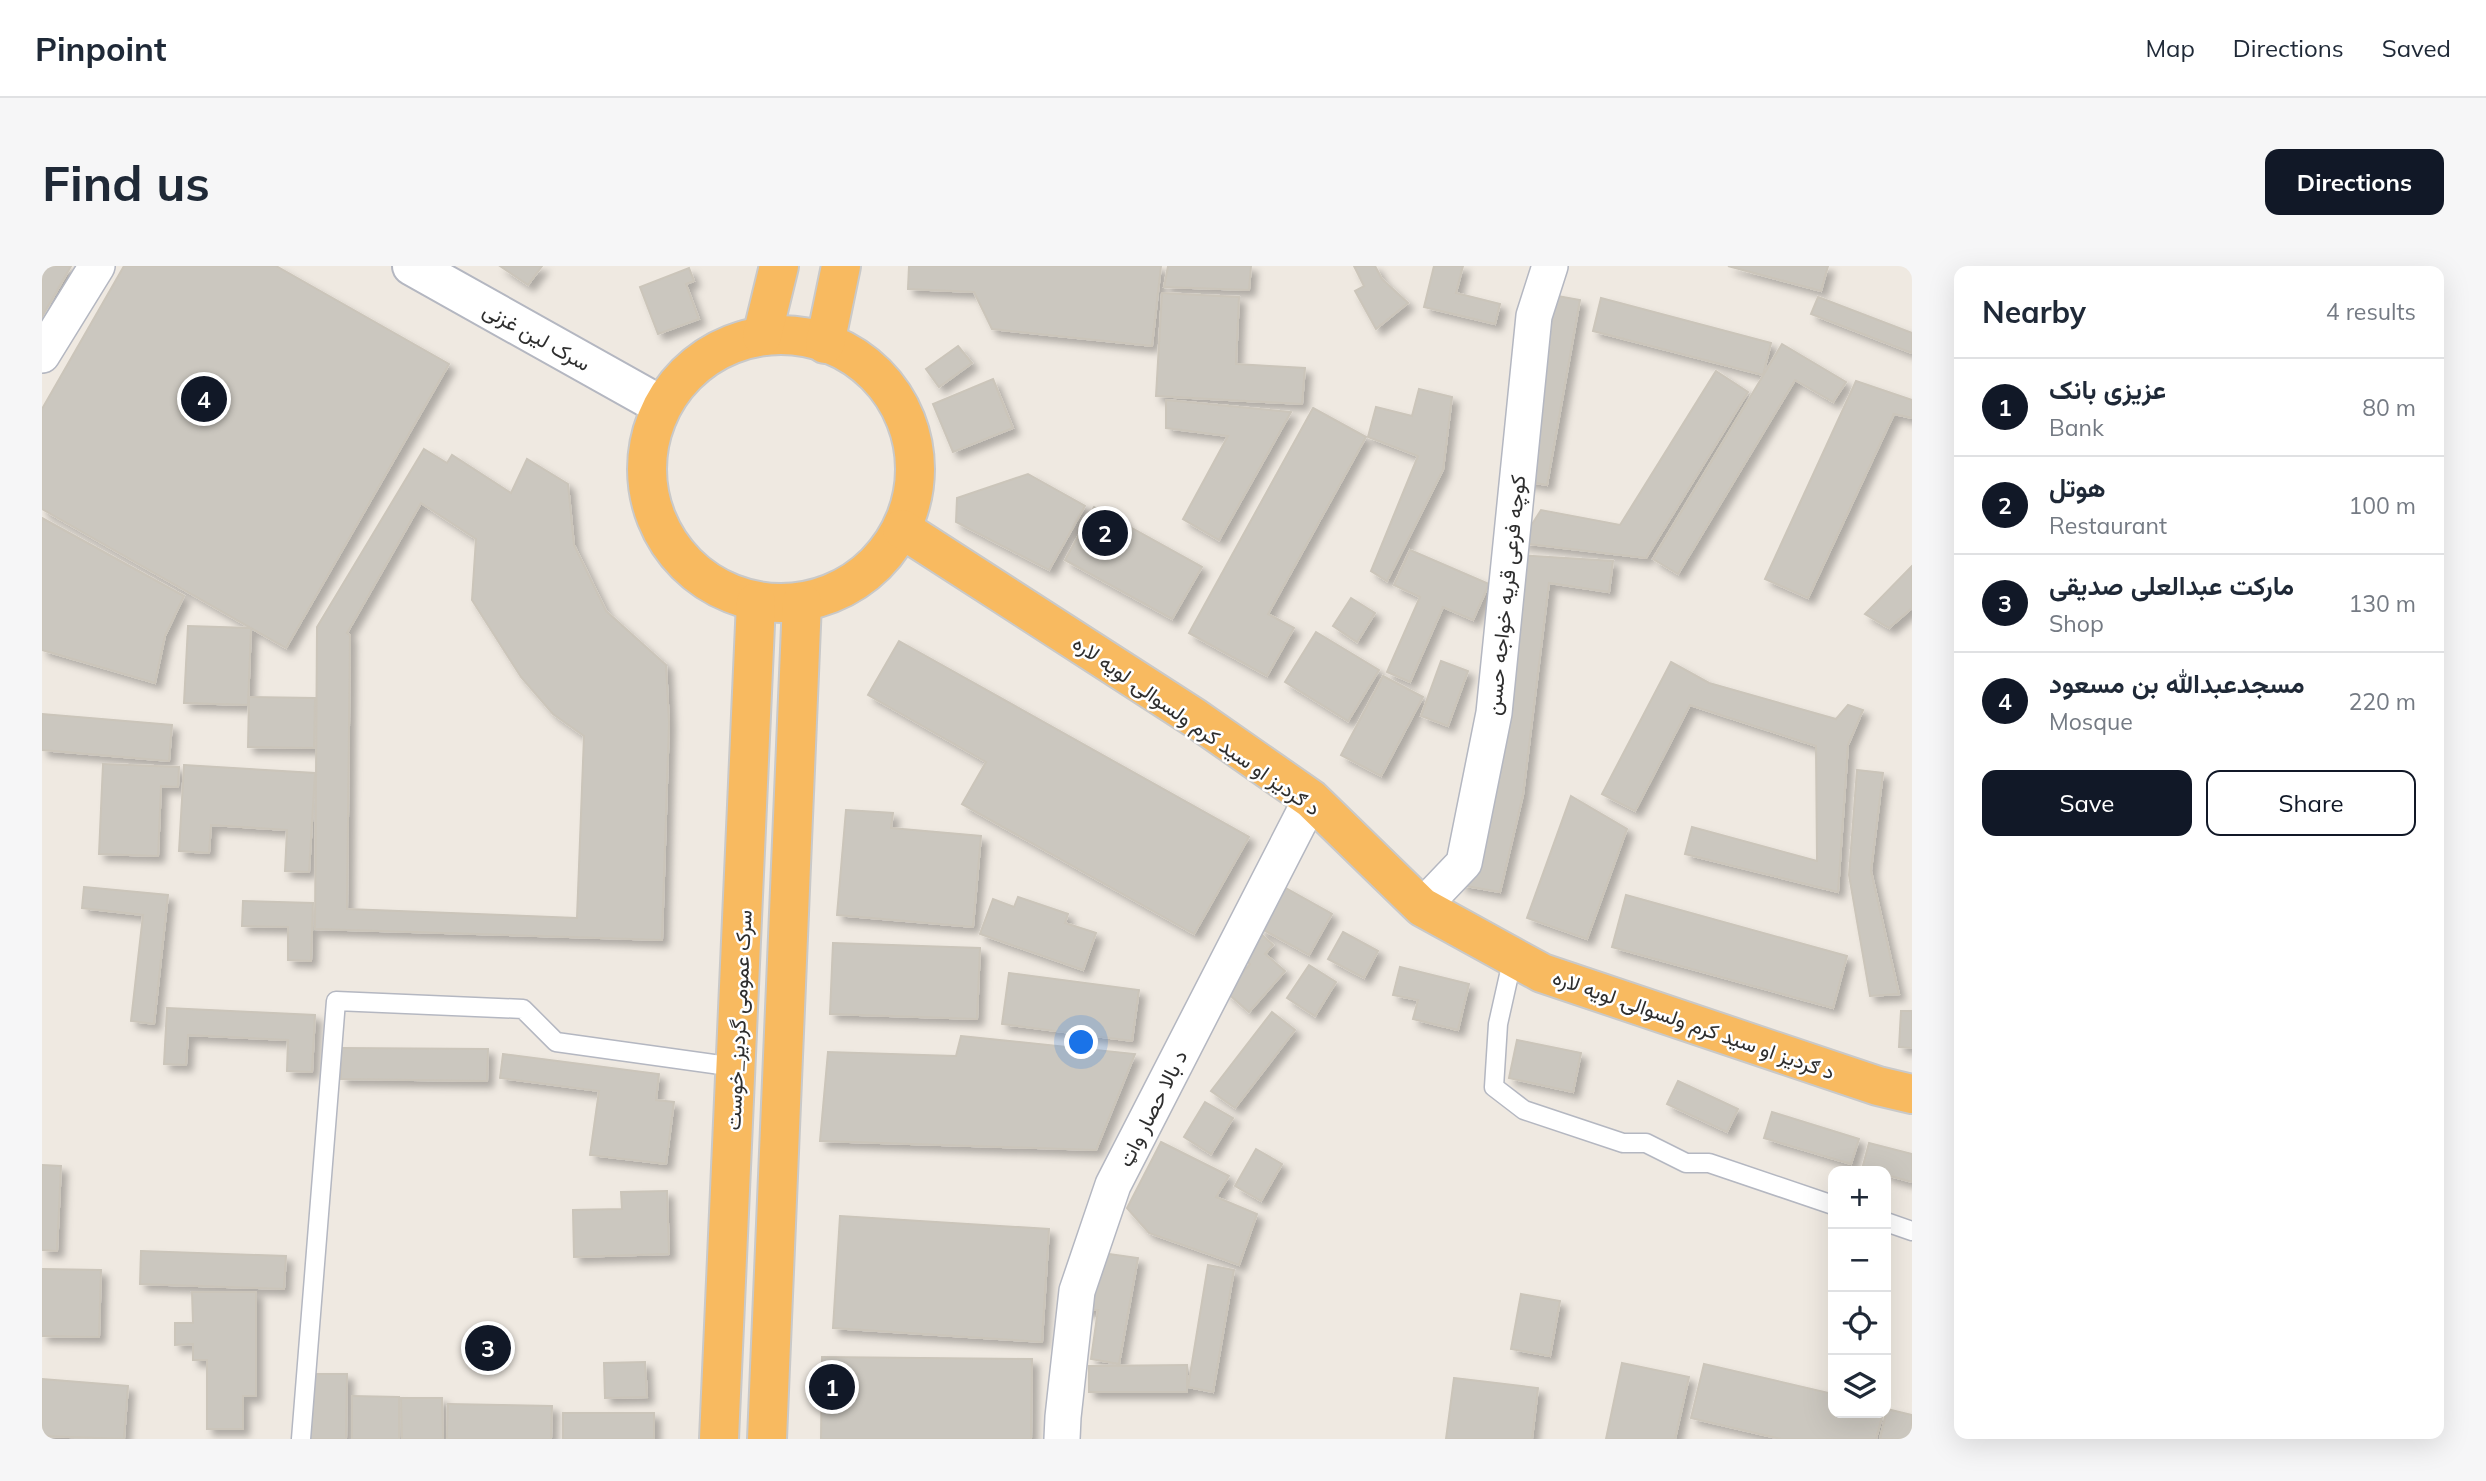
<!DOCTYPE html>
<meta charset="utf-8">
<style>
body{margin:0;font-family:Mulish,Vazirmatn,sans-serif;background:#f6f6f7;color:#1f2937}
.controls{position:absolute;right:21px;bottom:21px;display:grid;overflow:hidden;border-radius:14px;box-shadow:0 7px 28px #0002}
.controls button{width:63px;height:63px;display:grid;place-items:center;padding:0;border:0;border-bottom:2px solid #e0e1e3;background:#fff;color:#1f2937;font:35px sans-serif}
.you{position:absolute;left:1040px;top:777px;width:24px;height:24px;margin:-18px;border:5px solid #fff;border-radius:50%;background:#1a73e8;box-shadow:0 0 0 10px #1a73e833}
.badge{display:grid;place-items:center;width:46px;height:46px;border-radius:50%;background:#111827;color:#fff;font-size:23px;font-weight:700}
.pin{position:absolute;translate:-50% -50%;border:4px solid #fff;box-shadow:0 2px 7px #0006}
.list{margin:0;padding:0;list-style:none}
h2{display:flex;justify-content:space-between;align-items:center;height:91px;margin:0;padding:0 28px;font-size:30px}
h2 small{font-size:23px;font-weight:400;color:#747a83}
.list li{display:grid;grid-template-columns:46px 1fr auto;gap:21px;align-items:center;box-sizing:border-box;height:98px;padding:0 28px;border-top:2px solid #e0e1e3}
.list b{display:block;font-size:26px;white-space:nowrap}
.list p{margin:0;font-size:23px;white-space:nowrap;color:#747a83}
.list em{font-size:23px;font-style:normal;color:#747a83}
.actions{display:flex;gap:14px;padding:21px 28px}
.actions a{flex:1;padding:16px 0;border:2px solid #111827;border-radius:14px;text-align:center;font-size:24px;color:#111827}
.actions .main{background:#111827;color:#fff}
.icon{flex:none;width:38px;height:38px;fill:none;stroke:currentColor;stroke-width:2;stroke-linecap:round;stroke-linejoin:round}
.map{position:relative;flex:none;width:1870px;height:1173px;overflow:hidden;border-radius:14px}
header{display:flex;align-items:center;gap:42px;box-sizing:border-box;height:98px;padding:0 35px;background:#fff;border-bottom:2px solid #e0e1e3}
header strong{font-size:33px}
nav{display:flex;gap:38px;margin-inline-start:auto;font-size:24px}
.intro{display:flex;align-items:center;justify-content:space-between;box-sizing:border-box;height:168px;padding:0 42px}
h1{margin:0;font-size:49px}
.button{padding:18px 32px;border-radius:14px;background:#111827;color:#fff;font-size:24px;font-weight:700}
main{display:flex;gap:42px;padding:0 42px}
aside{flex:1;background:#fff;border-radius:14px;box-shadow:0 7px 28px #0002}
.map>svg:first-child{display:block}
.building{fill:#cbc7bf;stroke:#cbc5ba;stroke-width:2;fill-rule:evenodd;filter:url(#shadow)}
.lines{fill:none;stroke-linecap:round;stroke-linejoin:round}
.service-casing{stroke:#b4b7c1;stroke-width:21}
.minor-casing{stroke:#b4b7c1;stroke-width:38}
.secondary-casing{stroke:#b4b7c1;stroke-width:42}
.trunk-casing{stroke:#c9c9c9;stroke-width:42}
.service{stroke:#fff;stroke-width:18}
.minor{stroke:#fff;stroke-width:35}
.secondary{stroke:#fff;stroke-width:38}
.trunk{stroke:#f8ba60;stroke-width:38}
.labels{text-anchor:middle;dominant-baseline:central;stroke-width:5;stroke-linejoin:round;paint-order:stroke}
.street-label{font-size:21px;fill:#2e2e2e;stroke:#fff}
</style>
<header>
<strong>Pinpoint</strong>
<nav><a>Map</a><a>Directions</a><a>Saved</a></nav>
</header>
<div class="intro"><h1>Find us</h1><a class="button">Directions</a></div>
<main>
<div class="map">
<svg width="1870" height="1173" viewBox="0 0 1870 1173">
<defs>
<filter id="shadow"><feDropShadow dx="6" dy="6" stdDeviation="3.5" flood-color="#0004"/></filter>
</defs>
<rect width="100%" height="100%" fill="#efe9e1"/>
<!-- building -->
<g class="building">
<path d="M 0,0 L 29,0 L 0,51 Z"/>
<path d="M 82,0 L 234,0 L 407,98 L 244,382 L 0,243 L 0,143 Z"/>
<path d="M 458,0 L 500,0 L 486,19 Z"/>
<path d="M 867,0 L 1119,0 L 1110,80 L 950,63 L 932,26 L 866,23 Z"/>
<path d="M 1126,0 L 1209,0 L 1207,24 L 1122,21 Z"/>
<path d="M 1312,0 L 1333,0 L 1340,13 L 1366,37 L 1334,63 L 1313,25 L 1322,20 Z"/>
<path d="M 1392,0 L 1421,0 L 1414,27 L 1458,38 L 1453,58 L 1382,41 Z"/>
<path d="M 1686,0 L 1786,0 L 1779,25 Z"/>
<path d="M 647,2 L 652,15 L 644,18 L 657,53 L 616,68 L 598,21 Z"/>
<path d="M 1120,27 L 1197,31 L 1194,98 L 1263,102 L 1260,138 L 1114,130 Z"/>
<path d="M 1510,29 L 1538,34 L 1505,219 L 1477,214 Z"/>
<path d="M 1776,31 L 1870,67 L 1870,87 L 1769,48 Z"/>
<path d="M 1559,32 L 1729,77 L 1721,109 L 1551,65 Z"/>
<path d="M 1740,78 L 1804,116 L 1791,136 L 1753,114 L 1636,308 L 1611,293 Z"/>
<path d="M 916,80 L 930,97 L 897,121 L 884,103 Z"/>
<path d="M 1674,105 L 1706,126 L 1604,292 L 1478,277 L 1499,244 L 1578,259 Z"/>
<path d="M 951,113 L 971,162 L 911,186 L 891,138 Z"/>
<path d="M 1814,115 L 1870,134 L 1870,152 L 1852,148 L 1766,332 L 1723,313 Z"/>
<path d="M 1377,123 L 1410,131 L 1401,204 L 1345,315 L 1329,305 L 1376,190 L 1326,171 L 1334,141 L 1370,150 Z"/>
<path d="M 1124,134 L 1249,146 L 1177,274 L 1141,253 L 1186,170 L 1124,162 Z"/>
<path d="M 1271,142 L 1324,171 L 1226,348 L 1252,362 L 1225,410 L 1147,367 Z"/>
<path d="M 382,183 L 405,197 L 410,189 L 469,227 L 485,193 L 526,218 L 532,279 L 564,345 L 624,399 L 627,457 L 620,674 L 273,663 L 275,361 ZM 379,237 L 434,273 L 430,334 L 479,411 L 511,448 L 542,470 L 535,652 L 305,643 L 308,369 L 305,367 Z"/>
<path d="M 986,208 L 1043,240 L 1007,304 L 914,256 L 915,232 Z"/>
<path d="M 1052,241 L 1160,301 L 1130,353 L 1023,294 Z"/>
<path d="M 0,252 L 142,330 L 123,370 L 113,417 L 0,384 Z"/>
<path d="M 1368,284 L 1447,318 L 1431,354 L 1401,341 L 1368,416 L 1345,406 L 1378,331 L 1352,319 Z"/>
<path d="M 1475,289 L 1571,295 L 1567,326 L 1507,317 L 1481,529 L 1458,626 L 1418,619 Z"/>
<path d="M 1870,300 L 1870,342 L 1847,362 L 1823,348 Z"/>
<path d="M 1309,332 L 1333,347 L 1315,376 L 1291,360 Z"/>
<path d="M 146,360 L 209,362 L 206,439 L 142,437 Z"/>
<path d="M 1274,366 L 1337,404 L 1306,455 L 1243,416 Z"/>
<path d="M 857,375 L 1207,571 L 1152,668 L 920,538 L 944,496 L 826,429 Z"/>
<path d="M 1399,395 L 1426,405 L 1406,460 L 1379,450 Z"/>
<path d="M 1629,396 L 1667,417 L 1794,453 L 1806,439 L 1821,444 L 1806,479 L 1796,626 L 1643,588 L 1650,561 L 1775,595 L 1774,480 L 1648,439 L 1593,545 L 1560,528 Z"/>
<path d="M 1341,410 L 1381,431 L 1339,510 L 1299,489 Z"/>
<path d="M 207,431 L 273,432 L 272,482 L 206,481 Z"/>
<path d="M 0,448 L 130,459 L 127,495 L 0,484 Z"/>
<path d="M 61,498 L 137,501 L 136,521 L 119,520 L 116,590 L 57,588 Z"/>
<path d="M 142,499 L 273,507 L 267,606 L 243,605 L 245,564 L 169,559 L 167,587 L 137,585 Z"/>
<path d="M 1815,504 L 1841,507 L 1829,605 L 1857,728 L 1828,730 L 1807,609 Z"/>
<path d="M 1529,530 L 1585,563 L 1545,673 L 1485,652 Z"/>
<path d="M 804,544 L 851,547 L 849,562 L 939,570 L 931,661 L 795,649 Z"/>
<path d="M 42,621 L 126,629 L 112,758 L 89,755 L 101,649 L 40,642 Z"/>
<path d="M 1242,621 L 1290,648 L 1267,689 L 1218,662 Z"/>
<path d="M 1584,629 L 1805,690 L 1791,742 L 1570,681 Z"/>
<path d="M 976,631 L 1026,648 L 1023,657 L 1054,667 L 1041,704 L 938,668 L 951,633 L 972,641 Z"/>
<path d="M 201,635 L 271,637 L 269,695 L 246,694 L 246,661 L 200,660 Z"/>
<path d="M 1216,665 L 1231,679 L 1223,688 L 1243,705 L 1207,746 L 1183,725 L 1208,698 L 1196,688 Z"/>
<path d="M 1301,666 L 1336,685 L 1322,712 L 1286,693 Z"/>
<path d="M 791,677 L 938,682 L 935,753 L 788,748 Z"/>
<path d="M 1267,699 L 1294,716 L 1273,750 L 1245,732 Z"/>
<path d="M 1358,701 L 1427,718 L 1416,764 L 1371,753 L 1376,734 L 1351,729 Z"/>
<path d="M 967,707 L 1097,724 L 1090,775 L 960,758 Z"/>
<path d="M 125,742 L 273,749 L 270,806 L 245,805 L 246,774 L 146,769 L 144,799 L 122,798 Z"/>
<path d="M 1859,745 L 1870,745 L 1870,782 L 1857,781 Z"/>
<path d="M 1230,746 L 1253,764 L 1193,842 L 1169,825 Z"/>
<path d="M 919,770 L 1093,788 L 1054,884 L 778,875 L 786,786 L 914,790 Z"/>
<path d="M 1475,774 L 1539,787 L 1531,826 L 1467,812 Z"/>
<path d="M 299,782 L 446,783 L 445,815 L 299,813 Z"/>
<path d="M 461,788 L 617,808 L 614,834 L 632,836 L 624,898 L 548,889 L 557,825 L 458,812 Z"/>
<path d="M 1636,815 L 1696,843 L 1685,866 L 1625,838 Z"/>
<path d="M 1163,836 L 1191,852 L 1169,888 L 1142,871 Z"/>
<path d="M 1730,846 L 1817,873 L 1809,898 L 1722,872 Z"/>
<path d="M 1119,876 L 1187,910 L 1174,931 L 1215,948 L 1197,999 L 1107,967 L 1085,942 Z"/>
<path d="M 1827,877 L 1870,888 L 1870,916 L 1844,909 L 1844,905 L 1820,903 Z"/>
<path d="M 1214,883 L 1240,898 L 1219,935 L 1193,920 Z"/>
<path d="M 0,899 L 19,900 L 15,985 L 0,984 Z"/>
<path d="M 625,925 L 627,988 L 532,991 L 531,944 L 580,943 L 579,926 Z"/>
<path d="M 798,950 L 1007,963 L 1000,1076 L 791,1062 Z"/>
<path d="M 99,985 L 244,990 L 242,1023 L 98,1018 Z"/>
<path d="M 1060,987 L 1096,992 L 1077,1098 L 1049,1093 L 1056,1044 L 1035,1044 Z"/>
<path d="M 1166,999 L 1192,1004 L 1171,1126 L 1146,1121 Z"/>
<path d="M 0,1003 L 59,1004 L 57,1071 L 0,1070 Z"/>
<path d="M 150,1026 L 214,1026 L 214,1130 L 201,1130 L 201,1163 L 165,1163 L 165,1094 L 151,1094 L 151,1078 L 133,1079 L 133,1057 L 151,1057 Z"/>
<path d="M 1479,1028 L 1518,1035 L 1508,1090 L 1469,1083 Z"/>
<path d="M 780,1091 L 990,1093 L 989,1173 L 779,1173 Z"/>
<path d="M 603,1096 L 605,1131 L 563,1132 L 562,1097 Z"/>
<path d="M 1580,1097 L 1647,1111 L 1633,1173 L 1564,1173 Z"/>
<path d="M 1662,1098 L 1791,1128 L 1791,1147 L 1841,1147 L 1834,1173 L 1739,1173 L 1649,1152 Z"/>
<path d="M 1145,1099 L 1145,1126 L 1047,1126 L 1047,1100 Z"/>
<path d="M 268,1108 L 305,1108 L 304,1173 L 268,1173 Z"/>
<path d="M 1412,1112 L 1496,1122 L 1490,1173 L 1404,1173 Z"/>
<path d="M 0,1113 L 86,1120 L 82,1173 L 0,1170 Z"/>
<path d="M 310,1130 L 357,1131 L 357,1173 L 310,1173 Z"/>
<path d="M 359,1132 L 400,1132 L 401,1173 L 360,1173 Z"/>
<path d="M 406,1138 L 510,1140 L 509,1173 L 405,1173 Z"/>
<path d="M 1845,1143 L 1870,1149 L 1870,1173 L 1838,1173 Z"/>
<rect x="521" y="1147" width="91" height="26"/>
</g>
<g class="lines">
<!-- service casing -->
<g class="service-casing">
<g id="service">
<path d="M 1471,691 L 1456,758 L 1452,821 L 1482,844 L 1581,877 L 1604,877 L 1644,897 L 1667,897 L 1791,939"/>
<path d="M 1844,956 L 1870,965"/>
<path d="M 259,1173 L 294,735 L 481,743 L 514,776 L 693,801"/>
</g>
</g>
<!-- minor casing -->
<g class="minor-casing">
<g id="minor">
<path d="M 0,89 L 55,0"/>
<path d="M 1380,641 L 1422,597 L 1452,447 L 1492,50 L 1508,0"/>
<path d="M 1020,1173 L 1021,1151 L 1035,1025 L 1071,919 L 1269,533"/>
</g>
</g>
<!-- secondary casing -->
<g class="secondary-casing">
<path id="secondary" d="M 370,0 L 620,140"/>
</g>
<!-- trunk casing -->
<g class="trunk-casing">
<g id="trunk">
<circle cx="739" cy="203" r="134"/>
<path d="M 720,70 L 737,0"/>
<path d="M 783,78 L 799,0"/>
<path d="M 860,263 L 1153,452 L 1269,533 L 1380,641 L 1500,707 L 1836,820 L 1870,828"/>
<path d="M 677,1173 L 714,336"/>
<path d="M 725,1173 L 760,336"/>
</g>
</g>
<!-- service -->
<use href="#service" class="service"/>
<!-- minor -->
<use href="#minor" class="minor"/>
<!-- secondary -->
<use href="#secondary" class="secondary"/>
<!-- trunk -->
<use href="#trunk" class="trunk"/>
</g>
<g class="labels">
<!-- street labels -->
<g class="street-label">
<text transform="translate(495 70) rotate(29)">سرک لین غزنی</text>
<text transform="translate(1463 329) rotate(-84)">کوچه فرعی قریه خواجه حسن</text>
<text transform="translate(1155 459) rotate(35)">د ګردیز او سید کرم ولسوالۍ لویه لاره</text>
<text transform="translate(696 754) rotate(-87)">سرک عمومی گردیز_خوست</text>
<text transform="translate(1652 758) rotate(19)">د ګردیز او سید کرم ولسوالۍ لویه لاره</text>
<text transform="translate(1110 842) rotate(-63)">د بالا حصار واټ</text>
</g>
</g>
</svg>
<div class="controls">
<button>+</button>
<button>−</button>
<button><svg class="icon" aria-label="locate" viewBox="0 0 24 24"><circle cx="12" cy="12" r="6"/><path d="M12 2v4M12 18v4M2 12h4M18 12h4"/></svg></button>
<button><svg class="icon" aria-label="layers" viewBox="0 0 24 24"><path d="M12 4l9 5-9 5-9-5zM3 14l9 5 9-5"/></svg></button>
</div>
<div class="you"></div>
<div class="pin badge" style="left:790px;top:1121px">1</div>
<div class="pin badge" style="left:1063px;top:267px">2</div>
<div class="pin badge" style="left:446px;top:1082px">3</div>
<div class="pin badge" style="left:162px;top:133px">4</div>
</div>
<aside>
<h2>Nearby<small>4 results</small></h2>
<ul class="list">
<li><span class="badge">1</span><div><b>عزیزی بانک</b><p>Bank</p></div><em>80 m</em></li>
<li><span class="badge">2</span><div><b>هوتل</b><p>Restaurant</p></div><em>100 m</em></li>
<li><span class="badge">3</span><div><b>مارکت عبدالعلی صدیقی</b><p>Shop</p></div><em>130 m</em></li>
<li><span class="badge">4</span><div><b>مسجدعبدالله بن مسعود</b><p>Mosque</p></div><em>220 m</em></li>
</ul>
<div class="actions"><a class="main">Save</a><a>Share</a></div>
</aside>
</main>
